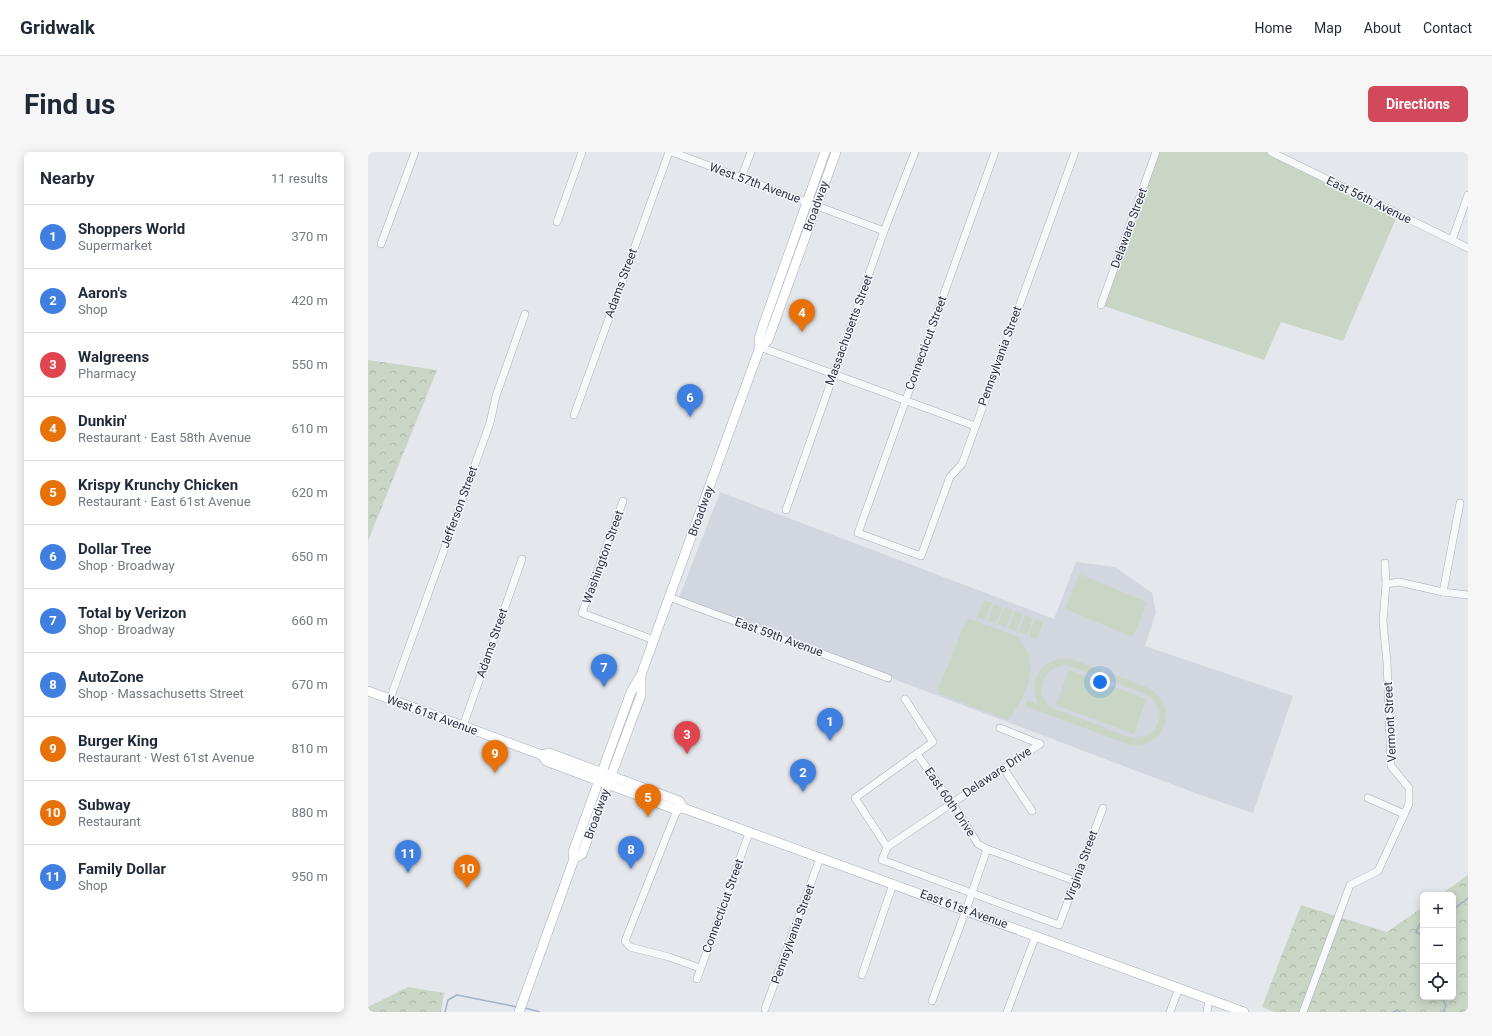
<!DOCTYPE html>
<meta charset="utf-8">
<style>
body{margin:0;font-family:Roboto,sans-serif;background:#f6f6f7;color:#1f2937}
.controls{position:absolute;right:12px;bottom:12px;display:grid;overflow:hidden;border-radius:6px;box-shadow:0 2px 10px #0003}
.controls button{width:36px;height:36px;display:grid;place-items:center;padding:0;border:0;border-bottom:1px solid #e0e1e3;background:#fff;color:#1f2937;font:20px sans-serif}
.you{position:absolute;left:732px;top:530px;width:14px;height:14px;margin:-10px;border:3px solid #fff;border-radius:50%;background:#1a73e8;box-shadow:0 0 0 6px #1a73e833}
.badge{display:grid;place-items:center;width:26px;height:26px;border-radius:50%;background:#d1495b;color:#fff;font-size:13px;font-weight:700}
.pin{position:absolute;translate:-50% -33px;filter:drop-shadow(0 1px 2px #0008)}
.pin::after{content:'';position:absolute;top:21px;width:14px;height:12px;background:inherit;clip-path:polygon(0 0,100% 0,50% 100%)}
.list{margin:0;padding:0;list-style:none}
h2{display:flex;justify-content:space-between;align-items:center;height:52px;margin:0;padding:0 16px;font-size:17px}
h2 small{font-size:13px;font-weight:400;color:#747a83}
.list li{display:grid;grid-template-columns:26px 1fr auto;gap:12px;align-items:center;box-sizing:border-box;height:64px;padding:0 16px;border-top:1px solid #e0e1e3}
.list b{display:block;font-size:15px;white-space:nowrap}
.list p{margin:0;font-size:13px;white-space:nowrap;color:#747a83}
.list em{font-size:13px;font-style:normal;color:#747a83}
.icon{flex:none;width:22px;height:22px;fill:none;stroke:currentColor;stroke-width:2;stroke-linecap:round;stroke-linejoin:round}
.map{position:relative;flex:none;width:1100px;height:860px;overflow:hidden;border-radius:6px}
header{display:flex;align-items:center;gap:24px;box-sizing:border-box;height:56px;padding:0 20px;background:#fff;border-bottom:1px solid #e0e1e3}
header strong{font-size:19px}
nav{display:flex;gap:22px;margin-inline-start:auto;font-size:14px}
.intro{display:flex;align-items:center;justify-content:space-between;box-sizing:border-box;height:96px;padding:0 24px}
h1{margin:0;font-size:28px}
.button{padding:10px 18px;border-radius:6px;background:#d1495b;color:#fff;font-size:14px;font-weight:700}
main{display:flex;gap:24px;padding:0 24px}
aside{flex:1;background:#fff;border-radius:6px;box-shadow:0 2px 10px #0003}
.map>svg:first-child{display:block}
.built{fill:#d2d6de}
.green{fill:#c9d6c5;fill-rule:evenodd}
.forest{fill:url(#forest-crowns)}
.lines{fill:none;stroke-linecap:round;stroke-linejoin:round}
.stream{stroke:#9fb4cc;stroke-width:1.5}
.minor-casing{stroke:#a9aeb7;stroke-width:8}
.major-casing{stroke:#a3abb8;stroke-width:10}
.minor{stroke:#f7f8fa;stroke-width:7}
.major{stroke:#fff;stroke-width:9}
.labels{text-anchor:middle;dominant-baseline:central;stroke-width:3;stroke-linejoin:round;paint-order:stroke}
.street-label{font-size:12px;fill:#2b3445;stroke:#f4f6f9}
</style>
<header>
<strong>Gridwalk</strong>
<nav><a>Home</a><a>Map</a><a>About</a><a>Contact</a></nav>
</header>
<div class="intro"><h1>Find us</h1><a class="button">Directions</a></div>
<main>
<aside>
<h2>Nearby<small>11 results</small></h2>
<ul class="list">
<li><span class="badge" style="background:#3f7fe0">1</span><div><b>Shoppers World</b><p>Supermarket</p></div><em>370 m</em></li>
<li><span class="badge" style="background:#3f7fe0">2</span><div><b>Aaron's</b><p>Shop</p></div><em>420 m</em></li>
<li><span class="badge" style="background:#e0444e">3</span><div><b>Walgreens</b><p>Pharmacy</p></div><em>550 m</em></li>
<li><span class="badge" style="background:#e8710a">4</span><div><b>Dunkin'</b><p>Restaurant · East 58th Avenue</p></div><em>610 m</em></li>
<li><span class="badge" style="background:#e8710a">5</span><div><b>Krispy Krunchy Chicken</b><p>Restaurant · East 61st Avenue</p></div><em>620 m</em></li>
<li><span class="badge" style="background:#3f7fe0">6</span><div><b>Dollar Tree</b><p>Shop · Broadway</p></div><em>650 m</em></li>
<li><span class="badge" style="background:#3f7fe0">7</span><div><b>Total by Verizon</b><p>Shop · Broadway</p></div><em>660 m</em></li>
<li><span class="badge" style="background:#3f7fe0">8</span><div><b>AutoZone</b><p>Shop · Massachusetts Street</p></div><em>670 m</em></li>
<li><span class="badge" style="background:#e8710a">9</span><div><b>Burger King</b><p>Restaurant · West 61st Avenue</p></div><em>810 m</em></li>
<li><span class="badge" style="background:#e8710a">10</span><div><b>Subway</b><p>Restaurant</p></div><em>880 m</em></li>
<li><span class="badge" style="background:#3f7fe0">11</span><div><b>Family Dollar</b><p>Shop</p></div><em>950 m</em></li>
</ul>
</aside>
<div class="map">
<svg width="1100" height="860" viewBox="0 0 1100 860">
<defs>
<pattern id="forest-crowns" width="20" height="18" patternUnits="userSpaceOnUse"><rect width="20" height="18" fill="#c9d6c5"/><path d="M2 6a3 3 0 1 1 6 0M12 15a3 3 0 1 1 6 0" fill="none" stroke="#adb8ab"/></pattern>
</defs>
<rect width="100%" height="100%" fill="#e4e7ec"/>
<!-- built -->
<path class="built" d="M 352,340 L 686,467 L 708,410 L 747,415 L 784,441 L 788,460 L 777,494 L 925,544 L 885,661 L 827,641 L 311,446 Z"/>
<!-- green -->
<g class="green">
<path d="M 788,0 L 903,0 L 1030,62 L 975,189 L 913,170 L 896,208 L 733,153 Z"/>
<path d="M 711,422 L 779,450 L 765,485 L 697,457 Z"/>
<path d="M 616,448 L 624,451 L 617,468 L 609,465 Z"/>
<path d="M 626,452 L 634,455 L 628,472 L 620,469 Z"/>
<path d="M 637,455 L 645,459 L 638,475 L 630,472 Z"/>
<path d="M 647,459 L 655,462 L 648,479 L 640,476 Z"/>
<path d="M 657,463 L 665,466 L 659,483 L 651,480 Z"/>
<path d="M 599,466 L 651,485 C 654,492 661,500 662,508 C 665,530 653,551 640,568 L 572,542 L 570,538 Z"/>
<path d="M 667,467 L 675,470 L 669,487 L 661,484 Z"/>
<path d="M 696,506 L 706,508 L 778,535 C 812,550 800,597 762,593 L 657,554 L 659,548 L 670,552 C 660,530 671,509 696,506 ZM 697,513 L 704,515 L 776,541 C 802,553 793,589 764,586 L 682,555 C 666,540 674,515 697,513 Z"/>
<path d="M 701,518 L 778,547 L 766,582 L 688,553 Z"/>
</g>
<!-- forest -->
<g class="forest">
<path d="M 0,208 L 69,218 L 0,389 Z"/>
<path d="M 1100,723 L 1100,860 L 906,860 L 894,855 L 933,753 L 1019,780 L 1055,755 L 1055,845 L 1085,845 L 1085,743 L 1072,743 Z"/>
<path d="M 40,835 L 76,841 L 73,860 L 0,860 L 0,855 Z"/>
</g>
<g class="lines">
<!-- stream -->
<g class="stream">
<path d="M 1085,758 L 1100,746"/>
<path d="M 1055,766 L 1048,780 L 1055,784"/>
<path d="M 1074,845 L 1078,854 L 1075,860"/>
<path d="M 157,856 L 172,860"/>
<path d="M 77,860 L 80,848 L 89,843 L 149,855"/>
<path d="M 1025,860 L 1030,858 L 1032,860"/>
</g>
<!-- minor casing -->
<g class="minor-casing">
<g id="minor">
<path d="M 304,0 L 516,79"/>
<path d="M 627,0 L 490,381 L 553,404 L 582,325 L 594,312 L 707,0"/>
<path d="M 903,0 L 1100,96"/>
<path d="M 373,26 L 383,0"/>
<path d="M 189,70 L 214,0"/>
<path d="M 1084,88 L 1100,43"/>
<path d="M 13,92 L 47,0"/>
<path d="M 733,153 L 788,0"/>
<path d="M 392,195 L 607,274"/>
<path d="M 206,263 L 301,0"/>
<path d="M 255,349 L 214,461 L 286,488"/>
<path d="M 418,358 L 516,79 L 547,0"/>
<path d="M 1018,432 L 1031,430 L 1075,440 L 1100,443"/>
<path d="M 1075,440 L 1092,351"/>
<path d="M 301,445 L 520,526"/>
<path d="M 22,547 L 122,271 L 128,244 L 157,162"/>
<path d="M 95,574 L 154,407"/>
<path d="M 632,576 L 672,592"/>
<path d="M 672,592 L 519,695 L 514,708 L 691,773 L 735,656"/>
<path d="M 549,602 L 584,651 L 610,692 L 619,697 L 707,729"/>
<path d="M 636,617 L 664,659"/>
<path d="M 1000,646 L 1036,662"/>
<path d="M 309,658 L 257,789 L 262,795 L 301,805 L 332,816"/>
<path d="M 519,695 L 487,646 L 565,590 L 537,547"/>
<path d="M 494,823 L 525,732"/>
<path d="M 329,827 L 381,681"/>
<path d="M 564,849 L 598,758 L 619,697"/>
<path d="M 397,857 L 452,706"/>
<path d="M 639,860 L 668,783"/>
<path d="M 802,860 L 811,836"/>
<path d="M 839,860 L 841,847"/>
<path d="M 935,860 L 982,733 L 1010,719 L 1041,652 L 1041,636 L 1023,614 L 1019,510 L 1015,469 L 1018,432 L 1017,411"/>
</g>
</g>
<!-- major casing -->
<g class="major-casing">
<g id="major">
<path d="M 392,195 L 400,188 L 468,0"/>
<path d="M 0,539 L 174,603 L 181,601 L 311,649 L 315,656"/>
<path d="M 174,603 L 178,609 L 309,658 L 315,656 L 876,860"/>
<path d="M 206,707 L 214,702 L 273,543 L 273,525"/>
<path d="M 151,860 L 206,707 L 205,700 L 263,540 L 273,523 L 392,195 L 391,187 L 396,171 L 457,0"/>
</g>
</g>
<!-- minor -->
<use href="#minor" class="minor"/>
<!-- major -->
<use href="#major" class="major"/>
</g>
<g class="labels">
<!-- street labels -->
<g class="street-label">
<text transform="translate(387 31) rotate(20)">West 57th Avenue</text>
<text transform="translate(1001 48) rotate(26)">East 56th Avenue</text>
<text transform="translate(448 54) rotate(-70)">Broadway</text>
<text transform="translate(761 76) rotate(-70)">Delaware Street</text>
<text transform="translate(253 131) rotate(-70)">Adams Street</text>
<text transform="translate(481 178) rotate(-70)">Massachusetts Street</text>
<text transform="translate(558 191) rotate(-70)">Connecticut Street</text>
<text transform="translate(632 204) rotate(-70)">Pennsylvania Street</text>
<text transform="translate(91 355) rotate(-70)">Jefferson Street</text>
<text transform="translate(333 359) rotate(-70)">Broadway</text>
<text transform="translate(235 405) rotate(-70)">Washington Street</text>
<text transform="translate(411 485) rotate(20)">East 59th Avenue</text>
<text transform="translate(124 491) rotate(-71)">Adams Street</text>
<text transform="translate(64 563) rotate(20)">West 61st Avenue</text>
<text transform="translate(1022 570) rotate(-93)">Vermont Street</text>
<text transform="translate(629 620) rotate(-34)">Delaware Drive</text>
<text transform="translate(582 650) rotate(56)">East 60th Drive</text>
<text transform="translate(229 662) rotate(-70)">Broadway</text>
<text transform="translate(713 714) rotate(-70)">Virginia Street</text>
<text transform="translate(355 754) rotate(-70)">Connecticut Street</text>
<text transform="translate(596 757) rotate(20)">East 61st Avenue</text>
<text transform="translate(425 782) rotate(-70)">Pennsylvania Street</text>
</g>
</g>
</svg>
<div class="controls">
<button>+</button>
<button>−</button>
<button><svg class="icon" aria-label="locate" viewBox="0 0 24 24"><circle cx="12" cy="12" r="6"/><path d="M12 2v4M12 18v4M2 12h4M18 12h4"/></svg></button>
</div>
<div class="you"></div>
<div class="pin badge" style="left:462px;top:589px;background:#3f7fe0">1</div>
<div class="pin badge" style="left:435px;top:640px;background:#3f7fe0">2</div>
<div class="pin badge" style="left:319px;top:602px;background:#e0444e">3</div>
<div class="pin badge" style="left:434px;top:180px;background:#e8710a">4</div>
<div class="pin badge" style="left:280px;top:665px;background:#e8710a">5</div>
<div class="pin badge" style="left:322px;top:265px;background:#3f7fe0">6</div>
<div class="pin badge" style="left:236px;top:535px;background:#3f7fe0">7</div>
<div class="pin badge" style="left:263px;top:717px;background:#3f7fe0">8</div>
<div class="pin badge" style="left:127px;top:621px;background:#e8710a">9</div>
<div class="pin badge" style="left:99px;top:736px;background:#e8710a">10</div>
<div class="pin badge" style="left:40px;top:721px;background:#3f7fe0">11</div>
</div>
</main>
